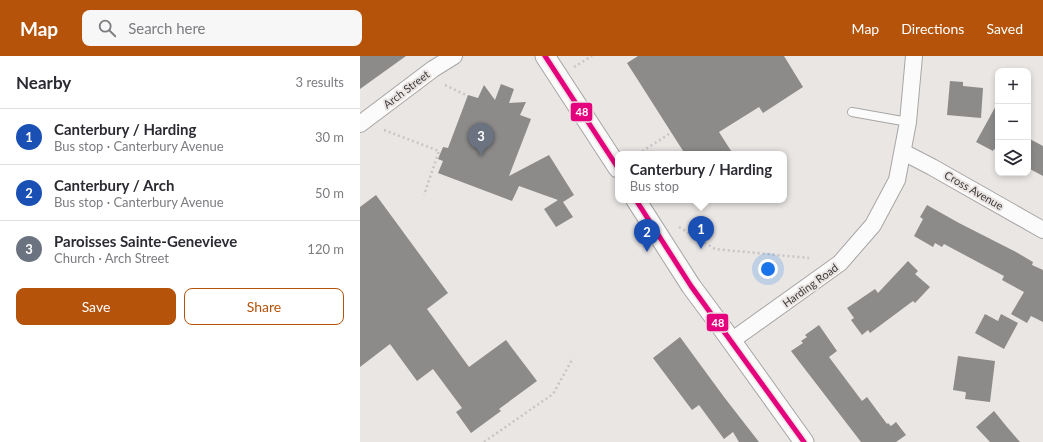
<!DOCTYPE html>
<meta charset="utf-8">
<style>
body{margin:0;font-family:Lato,sans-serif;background:#f7f7f7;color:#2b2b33}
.controls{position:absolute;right:12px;top:12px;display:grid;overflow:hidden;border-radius:8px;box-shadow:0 2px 6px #0003}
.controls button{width:36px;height:36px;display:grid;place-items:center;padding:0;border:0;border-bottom:1px solid #e1e1e2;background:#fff;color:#2b2b33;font:20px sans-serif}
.you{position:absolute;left:408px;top:213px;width:14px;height:14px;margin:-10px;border:3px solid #fff;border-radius:50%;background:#1a73e8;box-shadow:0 0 0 6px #1a73e833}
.badge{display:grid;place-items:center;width:26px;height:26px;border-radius:50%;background:#b45309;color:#fff;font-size:13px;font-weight:700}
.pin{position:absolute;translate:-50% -33px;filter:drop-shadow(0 1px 2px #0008)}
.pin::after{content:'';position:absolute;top:21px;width:14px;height:12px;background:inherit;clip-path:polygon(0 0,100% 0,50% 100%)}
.popup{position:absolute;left:255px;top:95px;width:172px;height:52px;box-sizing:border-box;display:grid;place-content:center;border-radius:8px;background:#fff;filter:drop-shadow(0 1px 3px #0005);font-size:13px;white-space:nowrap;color:#7c7c81}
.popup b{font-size:15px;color:#2b2b33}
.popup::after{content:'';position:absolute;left:50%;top:100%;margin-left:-8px;border:8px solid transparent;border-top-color:#fff}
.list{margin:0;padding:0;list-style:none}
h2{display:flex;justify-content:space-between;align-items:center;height:52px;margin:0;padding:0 16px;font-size:17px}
h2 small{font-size:13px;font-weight:400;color:#7c7c81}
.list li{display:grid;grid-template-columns:26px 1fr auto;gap:12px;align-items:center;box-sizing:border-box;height:56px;padding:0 16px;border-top:1px solid #e1e1e2}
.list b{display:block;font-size:15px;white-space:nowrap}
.list p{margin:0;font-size:13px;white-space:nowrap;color:#7c7c81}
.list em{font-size:13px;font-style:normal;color:#7c7c81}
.actions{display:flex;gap:8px;padding:12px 16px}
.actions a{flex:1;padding:9px 0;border:1px solid #b45309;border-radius:8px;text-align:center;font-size:14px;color:#b45309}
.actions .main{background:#b45309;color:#fff}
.icon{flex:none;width:22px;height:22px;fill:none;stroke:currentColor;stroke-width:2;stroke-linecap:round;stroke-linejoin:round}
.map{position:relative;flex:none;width:683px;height:386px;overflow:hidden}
header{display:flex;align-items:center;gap:24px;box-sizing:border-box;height:56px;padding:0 20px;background:#b45309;color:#fff}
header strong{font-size:19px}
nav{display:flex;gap:22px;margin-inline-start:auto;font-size:14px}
.search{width:280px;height:36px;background:#f7f7f7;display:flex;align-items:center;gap:10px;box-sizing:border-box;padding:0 14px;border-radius:8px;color:#7c7c81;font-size:15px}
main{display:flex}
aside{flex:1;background:#fff}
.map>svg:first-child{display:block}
.building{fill:#8d8b8a}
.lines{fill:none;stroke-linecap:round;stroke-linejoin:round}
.service-casing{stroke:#a8a6a5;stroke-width:10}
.minor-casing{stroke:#a8a6a5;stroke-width:18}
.tertiary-casing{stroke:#a8a6a5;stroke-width:21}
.path{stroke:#c6c6c6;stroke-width:2.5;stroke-dasharray:2 3;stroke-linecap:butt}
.service{stroke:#fcfbfb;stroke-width:8}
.minor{stroke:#fcfbfb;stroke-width:16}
.tertiary{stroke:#fcfbfb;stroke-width:19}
.bus-1-casing{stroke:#eae5e3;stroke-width:8}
.bus-1{stroke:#e5007d;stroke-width:5}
.labels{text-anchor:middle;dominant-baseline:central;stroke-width:4;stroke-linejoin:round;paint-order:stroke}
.street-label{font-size:11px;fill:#3d3b3b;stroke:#eae5e3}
.line-badge{stroke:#eae5e3;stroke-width:1.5}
.badge-label{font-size:11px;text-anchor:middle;font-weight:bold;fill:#fff}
</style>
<header>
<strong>Map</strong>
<div class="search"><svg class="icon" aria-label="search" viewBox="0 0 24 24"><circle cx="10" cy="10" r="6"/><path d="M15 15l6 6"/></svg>Search here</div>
<nav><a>Map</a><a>Directions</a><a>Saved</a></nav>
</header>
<main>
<aside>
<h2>Nearby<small>3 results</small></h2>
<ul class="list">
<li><span class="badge" style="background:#1a4fb4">1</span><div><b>Canterbury / Harding</b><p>Bus stop · Canterbury Avenue</p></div><em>30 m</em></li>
<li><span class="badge" style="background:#1a4fb4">2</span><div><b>Canterbury / Arch</b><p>Bus stop · Canterbury Avenue</p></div><em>50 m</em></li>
<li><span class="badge" style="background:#6b7280">3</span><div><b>Paroisses Sainte-Genevieve</b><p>Church · Arch Street</p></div><em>120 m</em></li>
</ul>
<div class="actions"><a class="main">Save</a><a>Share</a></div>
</aside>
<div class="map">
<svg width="683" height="386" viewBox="0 0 683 386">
<rect width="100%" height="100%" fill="#e9e6e4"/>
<!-- building -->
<g class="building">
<path d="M 0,0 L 46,0 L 0,33 Z"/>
<path d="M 278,0 L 424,0 L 443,31 L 403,57 L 399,51 L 359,76 L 373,98 L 325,98 L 267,7 Z"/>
<path d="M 590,25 L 603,26 L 603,30 L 623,32 L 621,62 L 587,59 Z"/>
<path d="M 141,28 L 154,33 L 149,47 L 166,46 L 160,59 L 171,63 L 149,120 L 189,99 L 214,139 L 203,146 L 213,161 L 196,171 L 184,153 L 198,144 L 159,130 L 152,145 L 78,117 L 83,105 L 78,103 L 83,91 L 88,92 L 108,39 L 118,42 L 124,29 L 135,44 Z"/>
<path d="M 638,46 L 638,95 L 634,93 L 633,95 L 616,86 Z"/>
<path d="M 668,82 L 683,90 L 683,120 L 668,112 Z"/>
<path d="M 16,139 L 88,237 L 67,253 L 109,311 L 146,284 L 177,325 L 139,353 L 141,355 L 111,377 L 96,356 L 102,352 L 73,313 L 57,325 L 30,288 L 0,311 L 0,151 Z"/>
<path d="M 567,149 L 599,167 L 656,196 L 673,206 L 672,209 L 683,214 L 683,266 L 671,260 L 667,267 L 651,258 L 664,236 L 642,224 L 644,220 L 584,188 L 582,191 L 575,187 L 573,191 L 554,180 L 563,163 L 560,161 Z"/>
<path d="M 548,205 L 558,215 L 555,218 L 570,231 L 555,247 L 553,245 L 510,277 L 508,274 L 502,279 L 491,264 L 494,262 L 487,252 L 515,233 L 518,237 Z"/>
<path d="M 625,258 L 638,265 L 641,258 L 658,267 L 644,293 L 615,277 Z"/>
<path d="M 459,269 L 477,295 L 469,301 L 502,345 L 507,341 L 527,368 L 528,367 L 531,370 L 536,366 L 546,379 L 536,386 L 501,386 L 431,295 L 443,287 L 441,285 L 447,281 L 445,279 Z"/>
<path d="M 320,281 L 364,341 L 399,386 L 379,386 L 373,376 L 364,383 L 339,349 L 332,354 L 293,302 Z"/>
<path d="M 598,300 L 635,305 L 630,346 L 605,343 L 606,337 L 605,336 L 593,334 Z"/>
<path d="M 634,355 L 647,371 L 660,386 L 630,386 L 616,371 Z"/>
</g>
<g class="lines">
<!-- service casing -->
<g class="service-casing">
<path id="service" d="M 492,56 L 548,66"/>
</g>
<!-- minor casing -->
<g class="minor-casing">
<g id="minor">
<path d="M 0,68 L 73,13 L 94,0"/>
<path d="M 543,96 L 572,111 L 683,174"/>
<path d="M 371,285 L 480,207 L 513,169 L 537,124 L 548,66 L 554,0"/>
</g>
</g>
<!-- tertiary casing -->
<g class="tertiary-casing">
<g id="tertiary">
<path d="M 185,0 L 258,112"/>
<path d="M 276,144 L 331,230 L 360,269 L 444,386"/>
</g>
</g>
<!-- path -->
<g class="path">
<path d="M 214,11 L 232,0"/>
<path d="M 85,29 L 106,39"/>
<path d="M 24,74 L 79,95 L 64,139"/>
<path d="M 278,98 L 309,78"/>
<path d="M 319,171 L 355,193 L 449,202"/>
<path d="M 124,386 L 193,338 L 213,302"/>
</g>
<!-- service -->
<use href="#service" class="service"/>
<!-- minor -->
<use href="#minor" class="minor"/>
<!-- tertiary -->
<use href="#tertiary" class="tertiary"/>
<!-- bus-1 casing -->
<g class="bus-1-casing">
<g id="bus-1">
<path d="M 185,0 L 258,112"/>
<path d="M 276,144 L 331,230 L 444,386"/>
</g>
</g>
<!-- bus-1 -->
<use href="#bus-1" class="bus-1"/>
</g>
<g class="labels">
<!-- street labels -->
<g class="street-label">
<text transform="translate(46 33) rotate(-37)">Arch Street</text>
<text transform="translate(614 134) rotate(30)">Cross Avenue</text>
<text transform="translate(450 229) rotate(-36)">Harding Road</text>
</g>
</g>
<g class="line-badge">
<rect x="210" y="46" width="23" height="20" rx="4" fill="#e5007d"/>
<rect x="346" y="257" width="23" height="19" rx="4" fill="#e5007d"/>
</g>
<g class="badge-label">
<text x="222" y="60">48</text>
<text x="358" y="271">48</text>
</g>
</svg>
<div class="controls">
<button>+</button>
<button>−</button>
<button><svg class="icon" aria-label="layers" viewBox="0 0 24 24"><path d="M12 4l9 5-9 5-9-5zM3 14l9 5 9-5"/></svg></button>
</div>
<div class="you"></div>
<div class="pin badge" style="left:341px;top:193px;background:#1a4fb4">1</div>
<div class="popup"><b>Canterbury / Harding</b>Bus stop</div>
<div class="pin badge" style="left:287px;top:196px;background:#1a4fb4">2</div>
<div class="pin badge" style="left:121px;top:100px;background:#6b7280">3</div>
</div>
</main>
